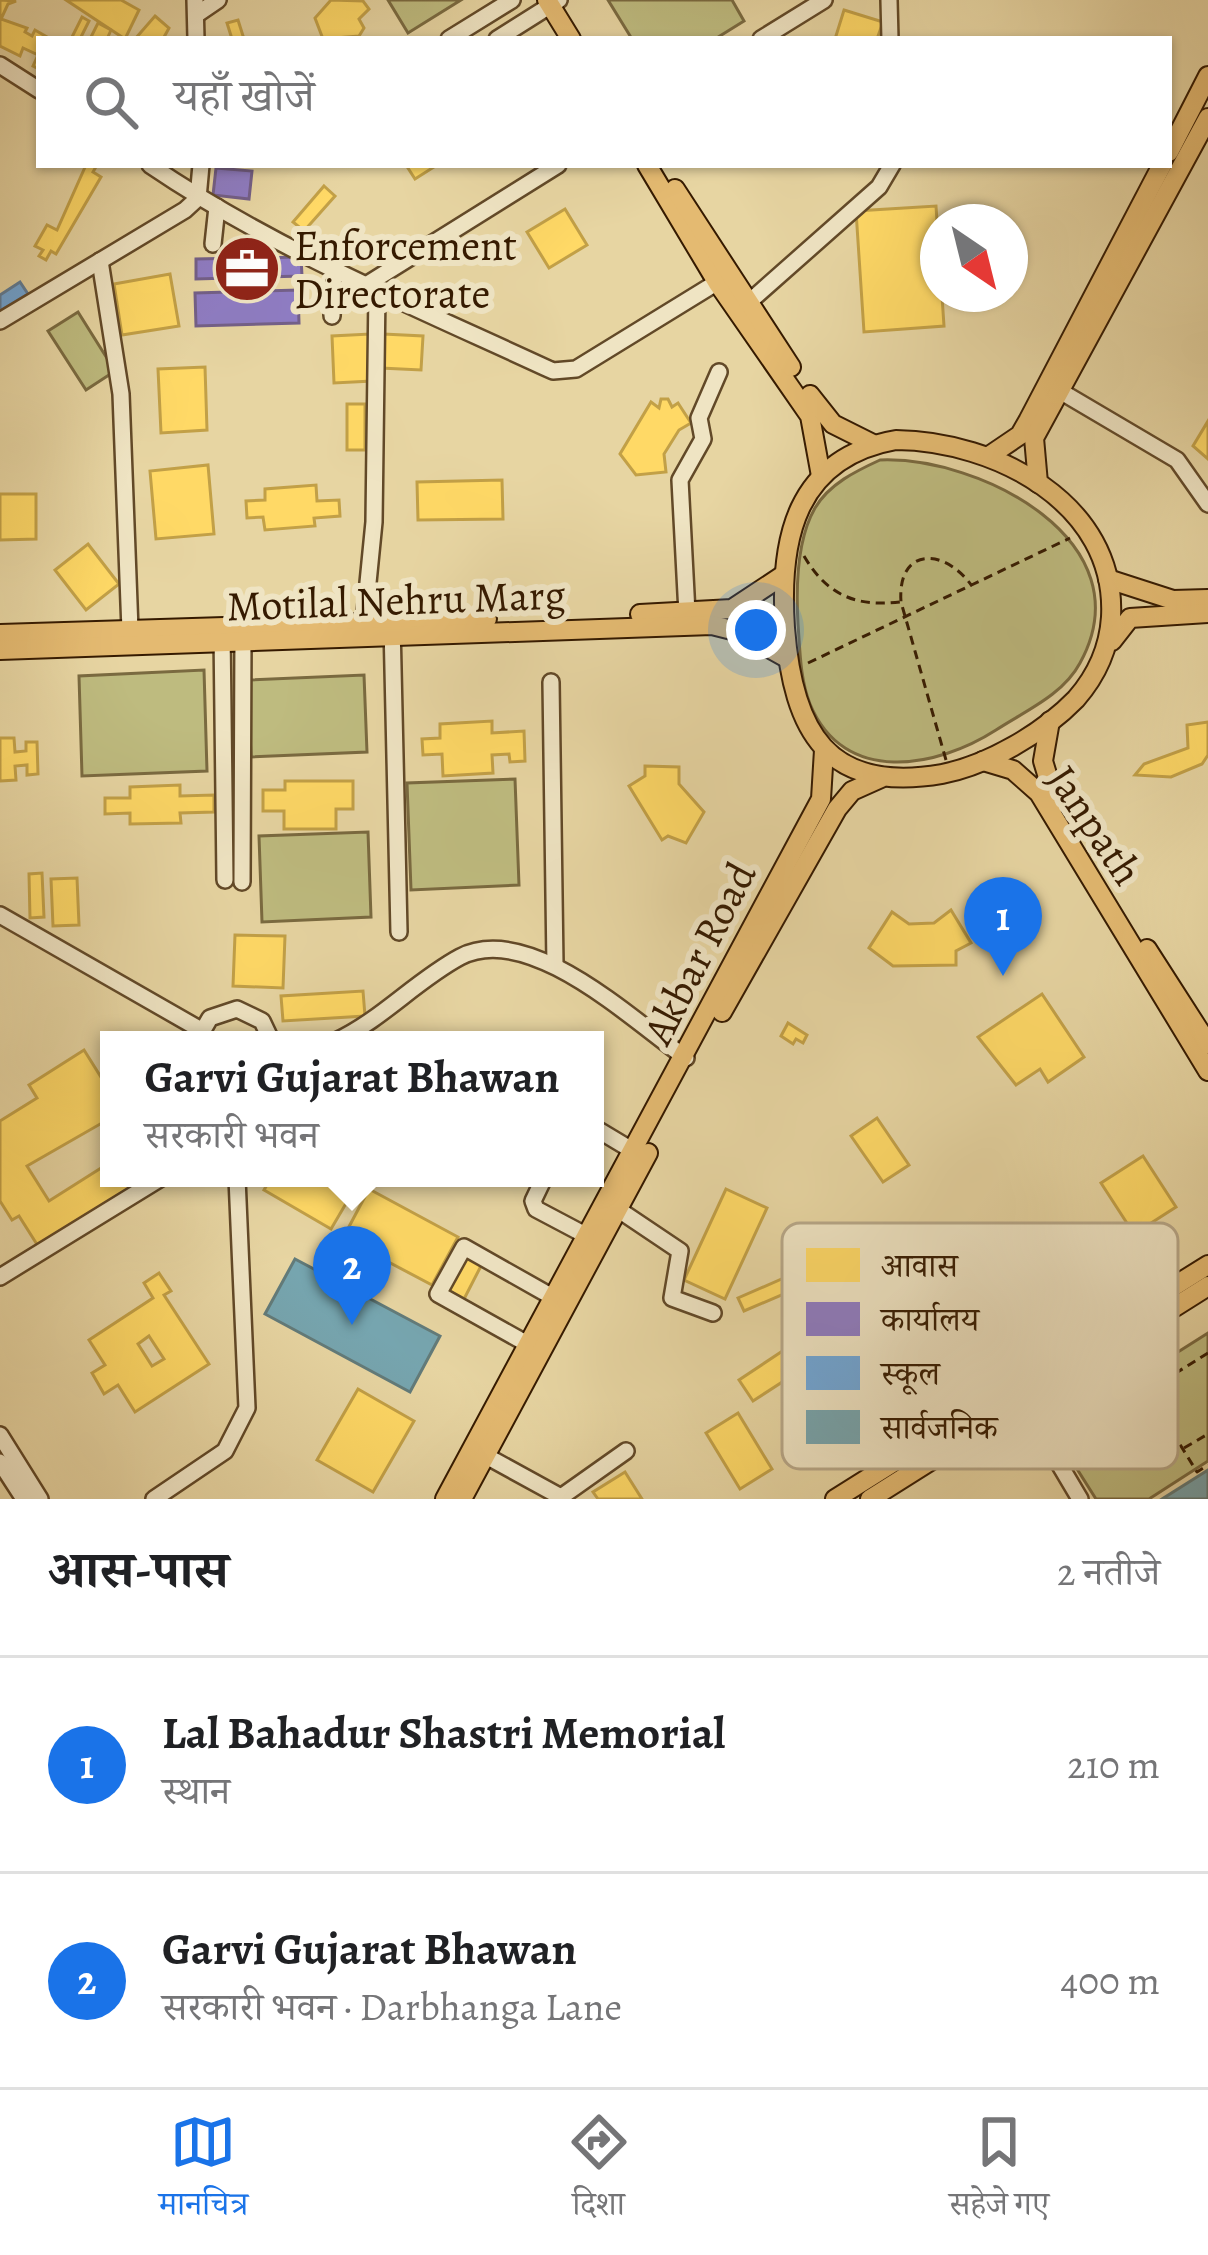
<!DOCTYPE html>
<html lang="hi">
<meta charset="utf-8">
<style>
body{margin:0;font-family:Alegreya,"Noto Serif Devanagari",serif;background:#f6f6f6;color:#202124}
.compass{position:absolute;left:920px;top:204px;width:108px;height:108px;border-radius:50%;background:#fff;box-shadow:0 3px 9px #0004;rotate:145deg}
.you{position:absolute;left:756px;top:630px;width:42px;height:42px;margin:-30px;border:9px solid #fff;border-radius:50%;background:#1a73e8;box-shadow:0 0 0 18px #1a73e833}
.badge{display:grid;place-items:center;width:78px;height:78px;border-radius:50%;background:#1a73e8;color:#fff;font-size:39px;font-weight:700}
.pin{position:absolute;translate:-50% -99px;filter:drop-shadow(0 3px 6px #0008)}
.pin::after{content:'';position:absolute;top:63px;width:42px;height:36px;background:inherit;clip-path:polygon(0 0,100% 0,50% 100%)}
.popup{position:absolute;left:100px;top:1031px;width:504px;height:156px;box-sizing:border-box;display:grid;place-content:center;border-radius:0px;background:#fff;filter:drop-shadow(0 3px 9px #0005);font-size:39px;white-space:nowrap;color:#757577}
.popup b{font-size:45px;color:#202124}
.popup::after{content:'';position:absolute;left:50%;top:100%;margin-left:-24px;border:24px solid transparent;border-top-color:#fff}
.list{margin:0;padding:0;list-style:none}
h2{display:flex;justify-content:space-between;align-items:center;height:156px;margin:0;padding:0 48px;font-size:51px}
h2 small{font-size:39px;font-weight:400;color:#757577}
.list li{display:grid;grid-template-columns:78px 1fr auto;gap:36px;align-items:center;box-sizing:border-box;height:216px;padding:0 48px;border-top:3px solid #e0e0e0}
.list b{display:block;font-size:45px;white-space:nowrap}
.list p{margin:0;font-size:39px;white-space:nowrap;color:#757577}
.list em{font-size:39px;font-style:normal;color:#757577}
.icon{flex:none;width:66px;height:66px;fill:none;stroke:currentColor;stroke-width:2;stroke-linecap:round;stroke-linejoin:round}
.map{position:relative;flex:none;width:1208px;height:1499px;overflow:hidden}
.search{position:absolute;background:#fff;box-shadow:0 3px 9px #0004;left:36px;right:36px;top:36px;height:132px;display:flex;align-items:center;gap:30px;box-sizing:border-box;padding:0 42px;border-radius:0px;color:#757577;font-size:45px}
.sheet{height:588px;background:#fff}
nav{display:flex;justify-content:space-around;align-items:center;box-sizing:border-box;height:168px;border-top:3px solid #e0e0e0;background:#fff;font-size:33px;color:#757577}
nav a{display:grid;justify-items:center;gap:6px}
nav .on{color:#1a73e8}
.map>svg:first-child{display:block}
.green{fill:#bebb7f;stroke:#7a6a40;stroke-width:3}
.homes{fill:#ffd966;stroke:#c2a047;stroke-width:3;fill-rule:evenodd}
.offices{fill:#8e7cc3;stroke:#735f88;stroke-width:3}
.schools{fill:#6fa8dc;stroke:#5e7d9a;stroke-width:3}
.public{fill:#76a5af;stroke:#627b7a;stroke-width:3}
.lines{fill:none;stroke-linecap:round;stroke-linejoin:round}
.minor-casing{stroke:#624928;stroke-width:20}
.major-casing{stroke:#351a00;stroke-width:22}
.path{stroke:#351a00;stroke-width:3;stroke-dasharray:9 6;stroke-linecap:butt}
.minor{stroke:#efe4c3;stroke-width:15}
.major{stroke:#e4ba71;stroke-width:18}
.labels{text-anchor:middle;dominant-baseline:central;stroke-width:12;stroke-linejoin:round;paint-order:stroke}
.poi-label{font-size:42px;fill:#351a00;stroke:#efe4c3;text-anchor:start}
.street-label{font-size:42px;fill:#351a00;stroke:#efe4c3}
.key{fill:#efe4c3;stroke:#b7a788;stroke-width:3}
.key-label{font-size:33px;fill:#351a00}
</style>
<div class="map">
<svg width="1208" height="1499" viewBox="0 0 1208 1499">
<rect width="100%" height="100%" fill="#e7d5a2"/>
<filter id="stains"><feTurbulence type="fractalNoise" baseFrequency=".00167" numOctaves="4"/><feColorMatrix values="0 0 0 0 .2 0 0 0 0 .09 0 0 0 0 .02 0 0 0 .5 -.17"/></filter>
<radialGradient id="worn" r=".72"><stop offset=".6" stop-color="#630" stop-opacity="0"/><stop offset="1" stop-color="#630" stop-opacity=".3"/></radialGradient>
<!-- green -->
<g class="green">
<path d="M 388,0 L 461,0 L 408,33 Z"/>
<path d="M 608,0 L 732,0 L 744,21 L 715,39 L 632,39 Z"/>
<path d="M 78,312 L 115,371 L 86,390 L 48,331 Z"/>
<path d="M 880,460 C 979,456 1147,541 1080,663 C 1063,695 1025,711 996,730 C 937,768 844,786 810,704 C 800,679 800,650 798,624 C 796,589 797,539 815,508 C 829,484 856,471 880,460 Z"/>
<path d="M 204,670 L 207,771 L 82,776 L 79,676 Z"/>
<path d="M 364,675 L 367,752 L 251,757 L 248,680 Z"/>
<path d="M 515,779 L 519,885 L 411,890 L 407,783 Z"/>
<path d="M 368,832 L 371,917 L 262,922 L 259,836 Z"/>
<path d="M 1208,1333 L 1208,1461 L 1149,1499 L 1096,1499 L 1053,1431 Z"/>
</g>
<!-- homes -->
<g class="homes">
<path d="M 0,0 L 16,1 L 8,4 L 1,19 L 27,28 L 25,32 L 32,36 L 35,30 L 47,37 L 39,39 L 39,69 L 33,66 L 38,55 L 23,48 L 20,56 L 0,46 Z"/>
<path d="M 66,0 L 121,0 L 139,10 L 125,39 Z"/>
<path d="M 331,0 L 363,1 L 369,9 L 359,19 L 364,28 L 359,36 L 323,39 L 315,18 Z"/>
<path d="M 844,10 L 883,22 L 877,39 L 835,39 Z"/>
<path d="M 155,16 L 169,28 L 163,39 L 135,39 Z"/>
<path d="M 82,17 L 89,21 L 80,39 L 71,39 Z"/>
<path d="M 238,20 L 244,39 L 232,39 L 227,23 Z"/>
<path d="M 98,23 L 111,30 L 107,39 L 90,39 Z"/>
<path d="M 97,165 L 93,172 L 101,177 L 56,254 L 51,251 L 46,260 L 39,256 L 43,250 L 35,246 L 47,225 L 57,230 L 86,165 Z"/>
<path d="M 406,165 L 437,165 L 415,179 Z"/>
<path d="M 324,186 L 335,196 L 304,231 L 293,222 Z"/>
<path d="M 936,206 L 944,326 L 864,332 L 856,211 Z"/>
<path d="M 565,209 L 587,245 L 549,268 L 527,232 Z"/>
<path d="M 170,274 L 179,326 L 122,335 L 114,284 Z"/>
<path d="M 370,334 L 372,381 L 334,383 L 332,336 Z"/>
<path d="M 383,334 L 423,336 L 421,370 L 381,368 Z"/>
<path d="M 205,367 L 207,430 L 161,433 L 158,369 Z"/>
<path d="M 661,399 L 668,399 L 672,407 L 678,403 L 691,423 L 679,430 L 664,454 L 666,472 L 636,475 L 620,454 L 651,402 L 659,408 Z"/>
<rect x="347" y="404" width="18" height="46"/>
<path d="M 1208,421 L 1208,459 L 1193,446 Z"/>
<path d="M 208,465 L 214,534 L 156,539 L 150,471 Z"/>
<path d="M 502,480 L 503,519 L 418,520 L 417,482 Z"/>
<path d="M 316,485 L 317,501 L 339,500 L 340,516 L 314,518 L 315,526 L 265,530 L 263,517 L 247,518 L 246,501 L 265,500 L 265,489 Z"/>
<path d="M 0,494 L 36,494 L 36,539 L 0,540 Z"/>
<path d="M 88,544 L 119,584 L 86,610 L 55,570 Z"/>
<path d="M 492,721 L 492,733 L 524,731 L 525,761 L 510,762 L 509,754 L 492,755 L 493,773 L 443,776 L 442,754 L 423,755 L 422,739 L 440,738 L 440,724 Z"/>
<path d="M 1208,722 L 1208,755 L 1202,764 L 1171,777 L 1135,775 L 1144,764 L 1188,748 L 1187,725 Z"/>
<path d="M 0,738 L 14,738 L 15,752 L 26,751 L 26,742 L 37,742 L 38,774 L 27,775 L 27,765 L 15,766 L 16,780 L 0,781 Z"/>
<path d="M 645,766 L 679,767 L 679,784 L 704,812 L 686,843 L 668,836 L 662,840 L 629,786 L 645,776 Z"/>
<path d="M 285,781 L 353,781 L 353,809 L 336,809 L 336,829 L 284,829 L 284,811 L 263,811 L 263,790 L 285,790 Z"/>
<path d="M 180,785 L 180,796 L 214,795 L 214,812 L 180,813 L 181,823 L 130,824 L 130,813 L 105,814 L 105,798 L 130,798 L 130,787 Z"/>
<path d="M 42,873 L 44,917 L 30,918 L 29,874 Z"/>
<path d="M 77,878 L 79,925 L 53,926 L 51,879 Z"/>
<path d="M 951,910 L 971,943 L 956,951 L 956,965 L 893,966 L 869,948 L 892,912 L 909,924 L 934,923 Z"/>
<path d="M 235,935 L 285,936 L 283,988 L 233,986 Z"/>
<path d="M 363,991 L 365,1016 L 283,1021 L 281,996 Z"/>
<path d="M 1042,994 L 1084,1057 L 1048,1082 L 1040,1069 L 1016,1085 L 978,1037 Z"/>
<path d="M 788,1023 L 807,1035 L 803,1043 L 796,1039 L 793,1044 L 781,1036 Z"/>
<path d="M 84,1050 L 109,1090 L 109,1119 L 27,1166 L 49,1201 L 109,1163 L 109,1178 L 155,1178 L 38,1246 L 19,1216 L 12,1220 L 0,1201 L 0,1121 L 37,1098 L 29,1085 Z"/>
<path d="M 877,1118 L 909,1165 L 883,1182 L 851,1136 Z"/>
<path d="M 1143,1156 L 1176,1207 L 1134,1234 L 1101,1183 Z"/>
<path d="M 271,1178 L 361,1178 L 331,1229 L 264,1190 Z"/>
<path d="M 369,1189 L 458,1237 L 432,1285 L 343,1238 Z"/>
<path d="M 726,1189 L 767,1208 L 725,1299 L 684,1280 Z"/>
<path d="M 465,1252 L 483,1262 L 462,1303 L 443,1294 Z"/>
<path d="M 159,1273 L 171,1291 L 164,1295 L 209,1364 L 135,1412 L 118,1385 L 104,1394 L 92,1373 L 105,1365 L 89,1340 L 153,1298 L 144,1283 ZM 149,1336 L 164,1359 L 152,1366 L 138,1344 Z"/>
<path d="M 793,1274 L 798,1288 L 744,1311 L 738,1298 Z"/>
<path d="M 796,1342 L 810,1364 L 753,1401 L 739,1380 Z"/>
<path d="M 842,1344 L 880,1405 L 858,1418 L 820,1358 Z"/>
<path d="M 358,1389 L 414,1421 L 373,1492 L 317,1460 Z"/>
<path d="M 738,1413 L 772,1469 L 740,1489 L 706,1433 Z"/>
<path d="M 625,1472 L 642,1499 L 598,1499 L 593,1492 Z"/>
</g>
<!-- offices -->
<g class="offices">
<path d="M 216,168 L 252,171 L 249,199 L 213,195 Z"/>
<path d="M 301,257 L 302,276 L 196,279 L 196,259 Z"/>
<path d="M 298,290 L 299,323 L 196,326 L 195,293 Z"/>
</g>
<!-- schools -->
<path class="schools" d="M 20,282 L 28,294 L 0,311 L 0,295 Z"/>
<!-- public -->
<g class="public">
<path d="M 295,1259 L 440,1336 L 410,1392 L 265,1314 Z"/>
<path d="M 1208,1470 L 1208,1499 L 1162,1499 Z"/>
</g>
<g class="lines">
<!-- minor casing -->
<g class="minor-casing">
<g id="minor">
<path d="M 195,0 L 196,39"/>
<path d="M 889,0 L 890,39"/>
<path d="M 196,15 L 218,0"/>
<path d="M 449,39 L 512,0"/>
<path d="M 497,39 L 559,0"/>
<path d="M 761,39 L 824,0"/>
<path d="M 0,65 L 39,90"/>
<path d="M 150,165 C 275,250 417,308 553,371 L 576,369 L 724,278"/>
<path d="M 213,244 L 217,207"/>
<path d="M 100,261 L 121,394 L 130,630"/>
<path d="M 366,285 L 558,165"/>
<path d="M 748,303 L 879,187 L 892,165"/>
<path d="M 332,316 L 334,268"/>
<path d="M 0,321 L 185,210 L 198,198 L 201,165"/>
<path d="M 1060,391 L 1177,460 L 1208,504"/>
<path d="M 687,613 L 680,480 L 703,439 L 699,418 L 719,372"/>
<path d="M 364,623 L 374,522 L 377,290"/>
<path d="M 392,625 L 399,932"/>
<path d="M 222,631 L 225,880"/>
<path d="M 551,682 L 555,965"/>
<path d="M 242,882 L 243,634"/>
<path d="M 0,915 L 201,1030"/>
<path d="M 199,1037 L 210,1018 L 237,1009 L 262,1021 L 271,1040"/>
<path d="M 338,1040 C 382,1019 417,980 460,957 C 529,921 632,1020 686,1058"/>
<path d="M 595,1128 L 635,1152"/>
<path d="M 544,1178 L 533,1201 L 536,1209 L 589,1237"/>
<path d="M 619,1210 L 680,1251 L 672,1298 L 713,1313"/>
<path d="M 0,1277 L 161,1178"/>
<path d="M 531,1346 L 438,1294 L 464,1247 L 556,1299"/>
<path d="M 1023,1403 L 1080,1499"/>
<path d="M 0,1435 L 40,1499"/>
<path d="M 477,1451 L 561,1497 L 626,1451"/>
<path d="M 0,1462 L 24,1499"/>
<path d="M 154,1499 L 225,1451 L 247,1408 L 237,1178"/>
</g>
</g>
<!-- major casing -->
<g class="major-casing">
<g id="major">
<path d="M 547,0 L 571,39"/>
<path d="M 1169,152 L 1208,76"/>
<path d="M 647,165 L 717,282 L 810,416 L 821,476"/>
<path d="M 675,189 L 791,367"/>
<path d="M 810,395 L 833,424 L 873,444"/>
<path d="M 896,440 C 995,441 1117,503 1111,617 C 1109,648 1097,675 1076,699 C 1043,733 988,765 942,774 C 827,794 793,731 785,628 C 779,540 795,458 896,440 Z"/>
<path d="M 989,456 L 1020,435 L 1028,421 L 1162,165"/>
<path d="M 1038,483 L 1034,438 L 1208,118"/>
<path d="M 1108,579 L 1173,600 L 1208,599"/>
<path d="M 640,614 L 732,609 L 782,576"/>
<path d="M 0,634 L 487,619"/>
<path d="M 1112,641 L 1130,618 L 1208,613"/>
<path d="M 0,650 L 712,625 L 740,632 L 787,658"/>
<path d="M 1050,721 L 1043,761 L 1056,804"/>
<path d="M 983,761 L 1013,770 L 1039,793 L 1208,1071"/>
<path d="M 1147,949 L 1208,1044"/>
<path d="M 722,1012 L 837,809 L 852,791 L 881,778"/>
<path d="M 445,1499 L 821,799 L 824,750"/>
<path d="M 462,1499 L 648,1153"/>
<path d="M 835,1499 L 1208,1265"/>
<path d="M 870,1499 L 1208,1286"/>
</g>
</g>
<!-- path -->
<g class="path">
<path d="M 804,556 C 827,595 855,607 900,602"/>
<path d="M 808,663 L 1070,538"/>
<path d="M 946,760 L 901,602 C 897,548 943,546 972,586"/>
<path d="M 1208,1353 L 1147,1391 L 1197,1472 L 1208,1465"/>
<path d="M 1184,1448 L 1208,1434"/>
</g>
<!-- minor -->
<use href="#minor" class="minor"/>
<!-- major -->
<use href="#major" class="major"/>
</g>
<!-- icons -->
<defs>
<g id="office-disc" transform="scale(3.45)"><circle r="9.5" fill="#8f2418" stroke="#efe4c3"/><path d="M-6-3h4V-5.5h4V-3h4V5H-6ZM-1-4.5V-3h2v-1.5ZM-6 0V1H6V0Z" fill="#fff"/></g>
</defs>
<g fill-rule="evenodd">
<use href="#office-disc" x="247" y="269"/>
</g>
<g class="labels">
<!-- poi labels -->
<g class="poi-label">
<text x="294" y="245">Enforcement<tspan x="294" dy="48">Directorate</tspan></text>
</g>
<!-- street labels -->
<g class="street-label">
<text transform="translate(396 600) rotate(-2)">Motilal Nehru Marg</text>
<text transform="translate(1095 825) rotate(56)">Janpath</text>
<text transform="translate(699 953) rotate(-63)">Akbar Road</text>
</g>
</g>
<!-- legend -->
<rect x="782" y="1223" width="396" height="246" rx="18" class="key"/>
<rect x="806" y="1248" width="54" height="34" fill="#ffd966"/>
<rect x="806" y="1302" width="54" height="34" fill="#8e7cc3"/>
<rect x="806" y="1356" width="54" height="34" fill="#6fa8dc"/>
<rect x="806" y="1410" width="54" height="34" fill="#76a5af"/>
<g class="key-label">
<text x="881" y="1277">आवास</text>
<text x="881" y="1331">कार्यालय</text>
<text x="881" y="1385">स्कूल</text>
<text x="881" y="1439">सार्वजनिक</text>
</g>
<rect width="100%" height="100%" filter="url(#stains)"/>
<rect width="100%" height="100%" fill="url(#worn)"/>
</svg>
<svg class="compass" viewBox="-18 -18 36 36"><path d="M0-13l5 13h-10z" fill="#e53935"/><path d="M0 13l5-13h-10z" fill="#757577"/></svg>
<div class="you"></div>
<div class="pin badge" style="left:1003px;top:976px">1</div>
<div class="pin badge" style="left:352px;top:1325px">2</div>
<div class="popup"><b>Garvi Gujarat Bhawan</b>सरकारी भवन</div>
<div class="search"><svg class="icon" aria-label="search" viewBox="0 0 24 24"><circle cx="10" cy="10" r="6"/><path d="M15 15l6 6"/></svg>यहाँ खोजें</div>
</div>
<section class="sheet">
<h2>आस-पास<small>2 नतीजे</small></h2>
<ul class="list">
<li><span class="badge">1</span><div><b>Lal Bahadur Shastri Memorial</b><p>स्थान</p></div><em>210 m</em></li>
<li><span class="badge">2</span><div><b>Garvi Gujarat Bhawan</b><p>सरकारी भवन · Darbhanga Lane</p></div><em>400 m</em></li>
</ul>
</section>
<nav>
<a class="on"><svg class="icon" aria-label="map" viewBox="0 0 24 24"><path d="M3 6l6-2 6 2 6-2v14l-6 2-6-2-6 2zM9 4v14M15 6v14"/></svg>मानचित्र</a>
<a><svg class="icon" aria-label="directions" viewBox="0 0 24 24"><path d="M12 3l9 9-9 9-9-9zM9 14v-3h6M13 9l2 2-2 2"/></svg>दिशा</a>
<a><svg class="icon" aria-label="saved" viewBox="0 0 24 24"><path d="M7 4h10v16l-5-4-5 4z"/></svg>सहेजे गए</a>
</nav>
